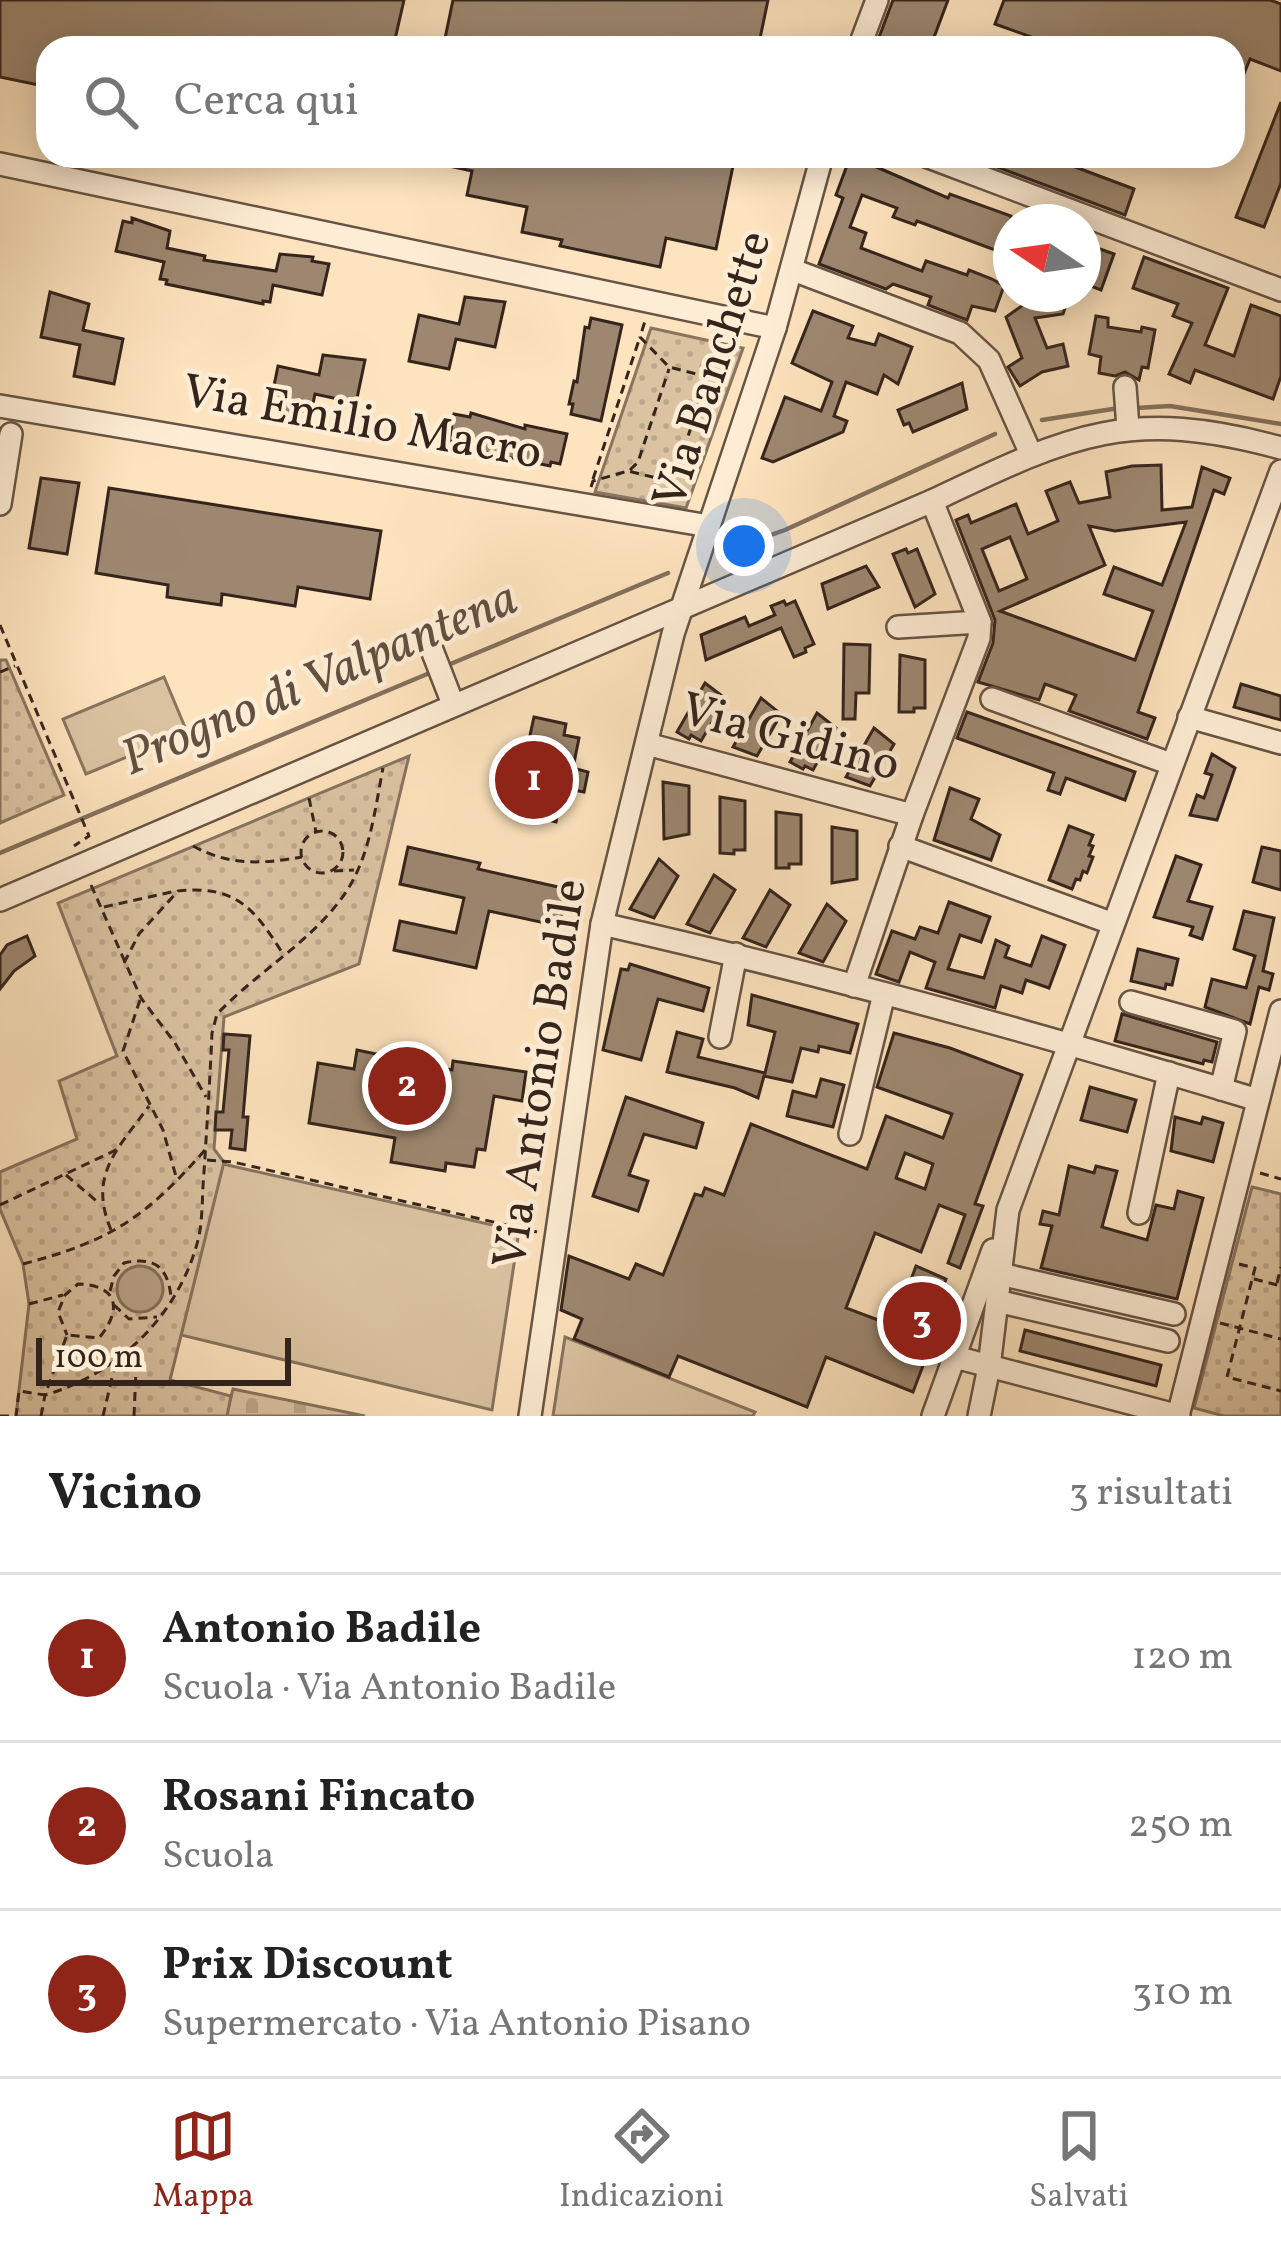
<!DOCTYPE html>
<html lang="it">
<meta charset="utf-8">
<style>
body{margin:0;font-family:Vollkorn,serif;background:#f6f6f6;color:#222}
.compass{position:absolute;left:993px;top:204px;width:108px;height:108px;border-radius:50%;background:#fff;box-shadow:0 6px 30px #0003;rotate:283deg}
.scale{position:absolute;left:36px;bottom:30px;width:255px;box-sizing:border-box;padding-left:12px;border:6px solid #35241c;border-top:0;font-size:33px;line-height:42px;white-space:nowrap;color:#35241c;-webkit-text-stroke:9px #feedd5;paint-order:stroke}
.you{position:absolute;left:744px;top:546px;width:42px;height:42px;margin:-30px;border:9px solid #fff;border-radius:50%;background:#1a73e8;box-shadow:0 0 0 18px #1a73e833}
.badge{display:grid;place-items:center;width:78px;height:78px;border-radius:50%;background:#8f2418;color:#fff;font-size:39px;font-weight:700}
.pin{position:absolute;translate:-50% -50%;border:6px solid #fff;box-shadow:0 3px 12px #0006}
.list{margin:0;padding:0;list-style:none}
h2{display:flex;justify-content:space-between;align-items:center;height:156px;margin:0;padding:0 48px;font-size:51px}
h2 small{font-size:39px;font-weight:400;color:#767676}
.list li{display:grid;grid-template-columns:78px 1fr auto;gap:36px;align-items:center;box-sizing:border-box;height:168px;padding:0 48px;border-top:3px solid #e0e0e0}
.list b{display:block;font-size:45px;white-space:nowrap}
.list p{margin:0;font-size:39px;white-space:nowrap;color:#767676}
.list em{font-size:39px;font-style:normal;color:#767676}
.icon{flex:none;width:66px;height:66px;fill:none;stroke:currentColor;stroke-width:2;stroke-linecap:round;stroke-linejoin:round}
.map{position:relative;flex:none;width:1281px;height:1416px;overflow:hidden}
.search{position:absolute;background:#fff;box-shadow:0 6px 30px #0003;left:36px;right:36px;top:36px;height:132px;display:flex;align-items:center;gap:30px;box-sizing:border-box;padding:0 42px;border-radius:36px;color:#767676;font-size:45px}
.sheet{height:660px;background:#fff}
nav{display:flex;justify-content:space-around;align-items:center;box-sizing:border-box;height:168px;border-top:3px solid #e0e0e0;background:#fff;font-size:33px;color:#767676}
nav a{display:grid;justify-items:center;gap:6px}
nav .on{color:#8f2418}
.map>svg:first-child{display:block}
.grass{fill:#dbc3a2;stroke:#88745f;stroke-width:3}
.cemetery{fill:url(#cemetery-stones);stroke:#88745f;stroke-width:3}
.park{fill:url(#park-dots);stroke:#88745f;stroke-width:3}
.water{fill:#b9a287;stroke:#84705c;stroke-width:3}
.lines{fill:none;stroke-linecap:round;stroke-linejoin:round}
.stream{stroke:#84705c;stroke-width:4.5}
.building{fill:#9d8770;stroke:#35241c;stroke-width:3;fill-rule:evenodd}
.minor-casing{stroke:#675444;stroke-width:26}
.path{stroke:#35241c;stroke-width:3;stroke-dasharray:9 6;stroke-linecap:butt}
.minor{stroke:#feedd5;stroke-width:21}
.labels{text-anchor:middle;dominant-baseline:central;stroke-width:9;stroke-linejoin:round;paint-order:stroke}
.street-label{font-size:48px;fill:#35241c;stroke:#feedd5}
.water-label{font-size:51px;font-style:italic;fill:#635041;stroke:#feedd5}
</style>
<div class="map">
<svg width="1281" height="1416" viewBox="0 0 1281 1416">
<defs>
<pattern id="cemetery-stones" width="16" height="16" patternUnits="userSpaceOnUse" patternTransform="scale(3)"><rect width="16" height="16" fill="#dbc3a2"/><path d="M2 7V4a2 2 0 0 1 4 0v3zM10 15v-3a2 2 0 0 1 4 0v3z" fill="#bda78b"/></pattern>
<pattern id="park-dots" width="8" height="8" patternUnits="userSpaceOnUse" patternTransform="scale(3)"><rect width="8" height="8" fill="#dbc3a2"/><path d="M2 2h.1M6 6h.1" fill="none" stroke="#bda78b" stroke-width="1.8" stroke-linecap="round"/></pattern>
</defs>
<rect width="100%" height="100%" fill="#fde3be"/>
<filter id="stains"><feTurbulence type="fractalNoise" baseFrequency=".00167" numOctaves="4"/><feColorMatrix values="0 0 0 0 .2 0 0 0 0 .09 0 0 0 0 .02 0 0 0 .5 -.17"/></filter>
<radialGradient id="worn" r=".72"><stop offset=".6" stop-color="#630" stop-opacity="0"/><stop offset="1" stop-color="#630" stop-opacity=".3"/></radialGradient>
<!-- grass -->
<g class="grass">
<path d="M 164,677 L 187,732 L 86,774 L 63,719 Z"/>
<path d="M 223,1164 L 519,1231 L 492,1410 L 181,1335 Z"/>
<path d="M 565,1337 L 755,1412 L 753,1416 L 553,1416 Z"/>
</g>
<!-- cemetery -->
<path class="cemetery" d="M 233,1389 L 365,1416 L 226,1416 Z"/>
<!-- park -->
<g class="park">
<path d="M 651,328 L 743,348 L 686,508 L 595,492 Z"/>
<path d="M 0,660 L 6,660 L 64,795 L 0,823 Z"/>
<path d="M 409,756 L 359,964 L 224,1017 L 214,1149 L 224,1162 L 170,1380 L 231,1396 L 227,1416 L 16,1416 L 29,1304 L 23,1264 L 0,1209 L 0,1172 L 77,1139 L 59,1081 L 117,1056 L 58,903 Z"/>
<path d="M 1252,1187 L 1281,1194 L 1281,1416 L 1224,1416 L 1194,1408 Z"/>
</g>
<!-- water -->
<circle class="water" cx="140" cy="1289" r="23"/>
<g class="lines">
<!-- stream -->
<g class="stream">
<path d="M 1136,408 L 1170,406 L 1281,424"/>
<path d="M 1042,420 L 1119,408"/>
<path d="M 722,552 L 785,530 L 995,434"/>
<path d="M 448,665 L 668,573"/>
<path d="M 0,853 L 432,672"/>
</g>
</g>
<!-- building -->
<g class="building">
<path d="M 0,0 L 404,0 L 393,48 L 48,48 L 48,87 L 0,77 Z"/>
<path d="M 453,0 L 768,0 L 758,48 L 443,48 Z"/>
<path d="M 893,0 L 948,0 L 930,48 L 875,48 Z"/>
<path d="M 1004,0 L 1270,0 L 1281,4 L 1281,71 L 1250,59 L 1233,101 L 1233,48 L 1062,48 L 995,24 Z"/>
<path d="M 1281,102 L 1281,183 L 1264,227 L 1236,217 Z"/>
<path d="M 432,156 L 735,156 L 716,249 L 666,238 L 660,267 L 560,246 L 562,240 L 522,232 L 527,207 L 467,195 L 472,171 L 431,162 Z"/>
<path d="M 968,156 L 1046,156 L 1134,189 L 1125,215 Z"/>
<path d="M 858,159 L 948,198 L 950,194 L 1011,216 L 1011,256 L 917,221 L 915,225 L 893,217 L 897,208 L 862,195 L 850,227 L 866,233 L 861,248 L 922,271 L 926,261 L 967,275 L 969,270 L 992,279 L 1004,286 L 995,311 L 972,306 L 967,320 L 928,305 L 931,297 L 893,284 L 886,289 L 819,264 L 843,198 L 836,195 L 849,160 L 856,163 Z"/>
<path d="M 132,218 L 170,231 L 167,248 L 205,256 L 204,260 L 276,271 L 280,254 L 313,257 L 312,261 L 329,264 L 322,295 L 273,285 L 270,302 L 263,301 L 263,304 L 166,284 L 167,280 L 160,279 L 164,262 L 116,251 L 123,221 L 132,223 Z"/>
<path d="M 1083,243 L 1114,254 L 1101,290 L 1083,283 Z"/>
<path d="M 1144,257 L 1228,288 L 1205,345 L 1234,356 L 1251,305 L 1281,316 L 1281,376 L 1273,399 L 1195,370 L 1190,383 L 1169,374 L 1192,323 L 1173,316 L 1178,304 L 1133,288 Z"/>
<path d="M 50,292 L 89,304 L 83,330 L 123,339 L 114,384 L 74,376 L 80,345 L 41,337 Z"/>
<path d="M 1039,294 L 1070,294 L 1063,314 L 1035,318 L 1047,348 L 1063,344 L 1068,366 L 1042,372 L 1020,386 L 1008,367 L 1022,358 L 1006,317 Z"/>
<path d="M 465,297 L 505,302 L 495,347 L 456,339 L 449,369 L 409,361 L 419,315 L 459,324 Z"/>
<path d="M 813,311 L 853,326 L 848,338 L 875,345 L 879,334 L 912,347 L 898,384 L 884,375 L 877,394 L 846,382 L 834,416 L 847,421 L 843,432 L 773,462 L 762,458 L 785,397 L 821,411 L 832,382 L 792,363 Z"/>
<path d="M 1096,316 L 1108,318 L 1108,327 L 1141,332 L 1142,327 L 1155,330 L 1148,368 L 1142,367 L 1139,380 L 1125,372 L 1115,376 L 1099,373 L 1101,357 L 1089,354 Z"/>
<path d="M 591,318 L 622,325 L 601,421 L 571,414 L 573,404 L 569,404 L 574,381 L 577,382 L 585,327 L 589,328 Z"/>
<path d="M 323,355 L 365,360 L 356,403 L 315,394 L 311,413 L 301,411 L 300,416 L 269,410 L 278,366 L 319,375 Z"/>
<path d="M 962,383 L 967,409 L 913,432 L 909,423 L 904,425 L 898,410 Z"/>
<path d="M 471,413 L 525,429 L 525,425 L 567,434 L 560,464 L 551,462 L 550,466 L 455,446 L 456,442 L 449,441 L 454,414 L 470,417 Z"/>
<path d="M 1161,465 L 1162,510 L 1192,507 L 1202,467 L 1230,478 L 1224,494 L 1214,490 L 1138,712 L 1155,718 L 1147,739 L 1069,711 L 1076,695 L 1045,684 L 1039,700 L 978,682 L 993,643 L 995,620 L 956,520 L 968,515 L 971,523 L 1016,504 L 1028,534 L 1058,521 L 1046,491 L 1070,482 L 1079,503 L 1110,497 L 1106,472 L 1132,466 ZM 1186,522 L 1162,585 L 1114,567 L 1104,594 L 1153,611 L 1135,660 L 1000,611 L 1105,565 L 1089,526 L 1115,531 ZM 1010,537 L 1027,579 L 999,591 L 982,549 Z"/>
<path d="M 41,478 L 79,483 L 67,554 L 29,548 Z"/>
<path d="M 109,488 L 381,531 L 370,599 L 298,587 L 295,606 L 222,594 L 221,605 L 167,597 L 168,585 L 96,573 Z"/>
<path d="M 906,549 L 908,553 L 917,549 L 935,594 L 915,607 L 893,554 Z"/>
<path d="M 866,566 L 879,587 L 828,609 L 822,584 Z"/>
<path d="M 784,601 L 786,605 L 795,601 L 814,644 L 805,648 L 806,652 L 794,657 L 781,628 L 706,660 L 701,635 L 745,617 L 749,626 L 775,615 L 771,606 Z"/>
<path d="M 844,644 L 870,645 L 869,693 L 856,693 L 855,719 L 843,719 Z"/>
<path d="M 900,655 L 925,660 L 925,708 L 914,708 L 914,712 L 899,712 Z"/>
<path d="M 705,683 L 726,699 L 701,741 L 691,735 L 689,739 L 677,732 Z"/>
<path d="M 1241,684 L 1281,696 L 1281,720 L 1234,707 Z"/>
<path d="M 761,698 L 781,714 L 757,756 L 733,747 Z"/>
<path d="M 967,712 L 1135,772 L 1125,800 L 1066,778 L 1060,794 L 1048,790 L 1054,773 L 957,738 Z"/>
<path d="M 817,713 L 836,728 L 813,770 L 805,766 L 803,769 L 790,762 Z"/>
<path d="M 534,717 L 566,724 L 564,735 L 579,738 L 573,768 L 588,772 L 584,792 L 563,788 L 556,822 L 520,813 L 534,750 L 527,749 Z"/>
<path d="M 874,728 L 894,744 L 870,786 L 846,777 Z"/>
<path d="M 1212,754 L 1235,768 L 1217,820 L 1190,815 L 1197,795 L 1204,798 L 1212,775 L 1205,773 Z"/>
<path d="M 663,782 L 689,786 L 689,834 L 664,839 Z"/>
<path d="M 950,788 L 979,799 L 971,819 L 1000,835 L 991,860 L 934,840 Z"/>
<path d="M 720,797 L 745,801 L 745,850 L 734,850 L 734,854 L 720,853 Z"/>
<path d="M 776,812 L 801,815 L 801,864 L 789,864 L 789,868 L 776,868 Z"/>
<path d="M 1069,826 L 1093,835 L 1089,845 L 1093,846 L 1089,856 L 1093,857 L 1087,873 L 1083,871 L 1080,880 L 1076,879 L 1072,889 L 1049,880 Z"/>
<path d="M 832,827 L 857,831 L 857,879 L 832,883 Z"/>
<path d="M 408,847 L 480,863 L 478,869 L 567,889 L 559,926 L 489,911 L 476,968 L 394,950 L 400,921 L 456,933 L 464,898 L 400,884 Z"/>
<path d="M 1262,847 L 1281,851 L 1281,890 L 1253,882 Z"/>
<path d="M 1176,856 L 1201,865 L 1188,901 L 1212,907 L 1202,939 L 1190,935 L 1193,927 L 1154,917 Z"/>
<path d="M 659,859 L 678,876 L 654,918 L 630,909 Z"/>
<path d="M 714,875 L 735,890 L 710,933 L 687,924 Z"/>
<path d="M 770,890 L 790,905 L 766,947 L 743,938 Z"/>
<path d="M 949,902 L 990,917 L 981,942 L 960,935 L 948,969 L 984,978 L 996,940 L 1009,946 L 1005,957 L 1031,966 L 1042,936 L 1065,945 L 1049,988 L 1026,980 L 1022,993 L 1001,986 L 995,1008 L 926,988 L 935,962 L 910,952 L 899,982 L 876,974 L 892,931 L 915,939 L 920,927 L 938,933 Z"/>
<path d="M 827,904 L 846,921 L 823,962 L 799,953 Z"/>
<path d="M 1244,911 L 1274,918 L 1263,971 L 1273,974 L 1269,990 L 1259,987 L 1250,1024 L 1205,1007 L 1212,979 L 1246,988 L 1255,956 L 1234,949 Z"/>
<path d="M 27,936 L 35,956 L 14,971 L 0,989 L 0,955 L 7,945 Z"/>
<path d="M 1138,949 L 1178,959 L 1172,985 L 1166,984 L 1165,989 L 1131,981 Z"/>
<path d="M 630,964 L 709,988 L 703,1011 L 658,999 L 641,1060 L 603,1050 L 621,969 L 628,970 Z"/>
<path d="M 752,995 L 858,1024 L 850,1053 L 819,1046 L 818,1052 L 801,1048 L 792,1082 L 764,1076 L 758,1098 L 735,1088 L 667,1072 L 677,1032 L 703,1039 L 698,1057 L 765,1073 L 775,1032 L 748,1025 Z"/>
<path d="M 1122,1014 L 1217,1042 L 1212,1062 L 1204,1060 L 1203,1064 L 1115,1041 Z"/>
<path d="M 894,1033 L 950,1048 L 1022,1075 L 975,1204 L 983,1206 L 960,1268 L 948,1263 L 965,1215 L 939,1205 L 921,1252 L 875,1233 L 846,1308 L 894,1326 L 916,1266 L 946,1279 L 915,1360 L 924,1363 L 913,1392 L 826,1357 L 807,1407 L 678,1356 L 669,1377 L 574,1339 L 582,1319 L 561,1310 L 569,1256 L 629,1279 L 636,1264 L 663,1275 L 695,1194 L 702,1196 L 705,1188 L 724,1195 L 751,1124 L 867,1169 L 886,1116 L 943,1138 L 952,1114 L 877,1087 ZM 905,1153 L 933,1164 L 925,1189 L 896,1178 Z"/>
<path d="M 224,1034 L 250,1036 L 243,1117 L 248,1117 L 245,1150 L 230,1148 L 232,1130 L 215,1130 L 216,1112 L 223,1112 L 229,1050 L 223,1050 Z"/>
<path d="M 357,1050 L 452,1070 L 453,1061 L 526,1072 L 522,1101 L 494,1096 L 485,1150 L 477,1149 L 474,1167 L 446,1163 L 445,1171 L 391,1162 L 395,1138 L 309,1123 L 318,1063 L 354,1069 Z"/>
<path d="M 821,1079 L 844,1085 L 833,1127 L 787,1116 L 793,1091 L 816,1097 Z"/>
<path d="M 1090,1087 L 1136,1100 L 1127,1132 L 1081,1120 Z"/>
<path d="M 626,1097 L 703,1123 L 696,1148 L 644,1134 L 629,1175 L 648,1181 L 638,1211 L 593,1196 Z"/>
<path d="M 1175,1117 L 1201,1124 L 1203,1117 L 1223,1123 L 1213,1162 L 1171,1151 Z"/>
<path d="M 1069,1166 L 1094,1173 L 1096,1166 L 1117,1171 L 1102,1227 L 1147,1240 L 1156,1205 L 1174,1209 L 1178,1191 L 1203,1198 L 1177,1299 L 1041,1268 L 1052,1226 L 1040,1224 L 1043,1211 L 1059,1215 Z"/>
<path d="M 1025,1330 L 1161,1365 L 1156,1386 L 1020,1351 Z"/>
</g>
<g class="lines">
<!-- minor casing -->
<g class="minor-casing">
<g id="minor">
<path d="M 859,48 L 877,0"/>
<path d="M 926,156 L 1281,290"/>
<path d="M 0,164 L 775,328"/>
<path d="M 793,270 L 960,333 L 989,360 L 1031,454"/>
<path d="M 1125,387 L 1128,428"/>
<path d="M 0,406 L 709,526"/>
<path d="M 0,504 L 11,434"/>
<path d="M 898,627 L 980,622"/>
<path d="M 430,645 L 453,704"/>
<path d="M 992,699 L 1171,764"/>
<path d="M 1189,717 L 1281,743"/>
<path d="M 647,744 L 912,815"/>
<path d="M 900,846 L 1111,923"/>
<path d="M 0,900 L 932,501 C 1069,436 1127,406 1281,448"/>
<path d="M 602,924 C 823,974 1041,1034 1258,1100"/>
<path d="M 854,986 L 912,815 L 979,638 L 980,622 L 932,501"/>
<path d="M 1131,1002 L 1235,1031 L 1221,1089"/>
<path d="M 720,1037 L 736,954"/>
<path d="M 850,1134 L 884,994"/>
<path d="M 1139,1213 L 1169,1073"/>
<path d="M 1000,1274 L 1174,1314"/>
<path d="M 997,1301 L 1168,1341"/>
<path d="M 955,1357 L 1179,1416"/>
<path d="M 530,1416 L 602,924 L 673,634 L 775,328 L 822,156"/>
<path d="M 933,1416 L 993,1250"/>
<path d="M 979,1416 L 989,1367 L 1008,1210 L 1281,471"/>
<path d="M 1178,1416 L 1281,1011"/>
</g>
</g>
<!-- path -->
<g class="path">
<path d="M 630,470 L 638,462 L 669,369"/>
<path d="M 593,479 L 639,340"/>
<path d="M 591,487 L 593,481 L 628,471 L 669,481 L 675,475 L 708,377 L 669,367 L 640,337 L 645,321"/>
<path d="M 0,625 L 89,836 L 74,846"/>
<path d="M 0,672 L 15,666"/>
<path d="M 309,798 L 316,832"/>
<circle cx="322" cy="852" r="21"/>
<path d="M 193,846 C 230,866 261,864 302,857"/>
<path d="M 334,871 L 354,870"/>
<path d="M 91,885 L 141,998 L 175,1043 L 206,1097"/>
<path d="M 104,907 L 176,891"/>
<path d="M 124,963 L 139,934 L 178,891 C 236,885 254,908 283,954"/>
<path d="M 140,1000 L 123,1051 L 163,1130 L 177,1180"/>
<path d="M 207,1160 L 233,1162 L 537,1232"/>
<path d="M 1260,1173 L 1281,1179"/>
<path d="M 66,1175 L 100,1204"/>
<path d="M 0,1205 L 118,1149"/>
<path d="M 111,1230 C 88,1175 117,1150 149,1106"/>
<path d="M 23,1264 C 111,1241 146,1217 205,1150"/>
<path d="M 1239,1264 L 1255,1268 L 1227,1377 L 1281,1391"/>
<path d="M 1254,1279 L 1281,1286"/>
<path d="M 1277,1283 L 1281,1267"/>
<path d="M 110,1291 L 114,1276 L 124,1263 C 154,1256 168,1267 171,1297"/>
<path d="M 29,1304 L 63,1295"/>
<path d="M 114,1305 L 129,1319 L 157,1317"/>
<path d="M 1220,1323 L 1281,1339"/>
<path d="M 0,1416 L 16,1416 L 19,1391 L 45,1395 L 67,1335 L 99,1338 C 123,1309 118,1285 78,1284 L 65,1295 L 58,1312 L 67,1335"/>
<path d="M 41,1416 L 45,1395 C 119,1374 181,1313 199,1236 C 203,1216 202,1193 204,1172 C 207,1125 210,1079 212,1033 L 217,1014 C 257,972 314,940 346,892 C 370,856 375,809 383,768"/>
<path d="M 103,1416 L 115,1365"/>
<path d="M 134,1416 L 137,1347"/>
</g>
<!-- minor -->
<use href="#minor" class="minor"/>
</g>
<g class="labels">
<!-- street labels -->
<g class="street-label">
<text transform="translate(714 370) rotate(-72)">Via Banchette</text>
<text transform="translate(362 424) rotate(10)">Via Emilio Macro</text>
<text transform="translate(790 739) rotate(15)">Via Gidino</text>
<text transform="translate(542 1074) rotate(-81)">Via Antonio Badile</text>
</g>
<!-- water labels -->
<g class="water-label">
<text transform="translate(320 680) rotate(-23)">Progno di Valpantena</text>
</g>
</g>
<rect width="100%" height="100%" filter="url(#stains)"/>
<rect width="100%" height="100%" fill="url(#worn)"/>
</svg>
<svg class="compass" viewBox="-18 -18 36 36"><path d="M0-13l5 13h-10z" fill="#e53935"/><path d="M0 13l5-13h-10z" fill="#767676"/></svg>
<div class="scale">100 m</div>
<div class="you"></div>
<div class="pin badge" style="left:534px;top:780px">1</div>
<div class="pin badge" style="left:407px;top:1086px">2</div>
<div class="pin badge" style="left:922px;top:1321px">3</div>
<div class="search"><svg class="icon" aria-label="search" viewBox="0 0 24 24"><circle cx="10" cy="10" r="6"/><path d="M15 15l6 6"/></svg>Cerca qui</div>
</div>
<section class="sheet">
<h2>Vicino<small>3 risultati</small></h2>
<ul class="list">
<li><span class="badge">1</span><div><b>Antonio Badile</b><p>Scuola · Via Antonio Badile</p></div><em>120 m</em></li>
<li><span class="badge">2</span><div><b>Rosani Fincato</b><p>Scuola</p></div><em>250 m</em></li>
<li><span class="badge">3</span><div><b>Prix Discount</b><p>Supermercato · Via Antonio Pisano</p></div><em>310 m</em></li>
</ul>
</section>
<nav>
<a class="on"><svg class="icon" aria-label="map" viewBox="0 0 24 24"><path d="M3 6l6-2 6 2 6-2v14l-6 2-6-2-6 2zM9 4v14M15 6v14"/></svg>Mappa</a>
<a><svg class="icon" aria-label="directions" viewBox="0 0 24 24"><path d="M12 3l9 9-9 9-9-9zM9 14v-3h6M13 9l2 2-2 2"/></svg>Indicazioni</a>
<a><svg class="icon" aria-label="saved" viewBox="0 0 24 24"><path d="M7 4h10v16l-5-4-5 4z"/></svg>Salvati</a>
</nav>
